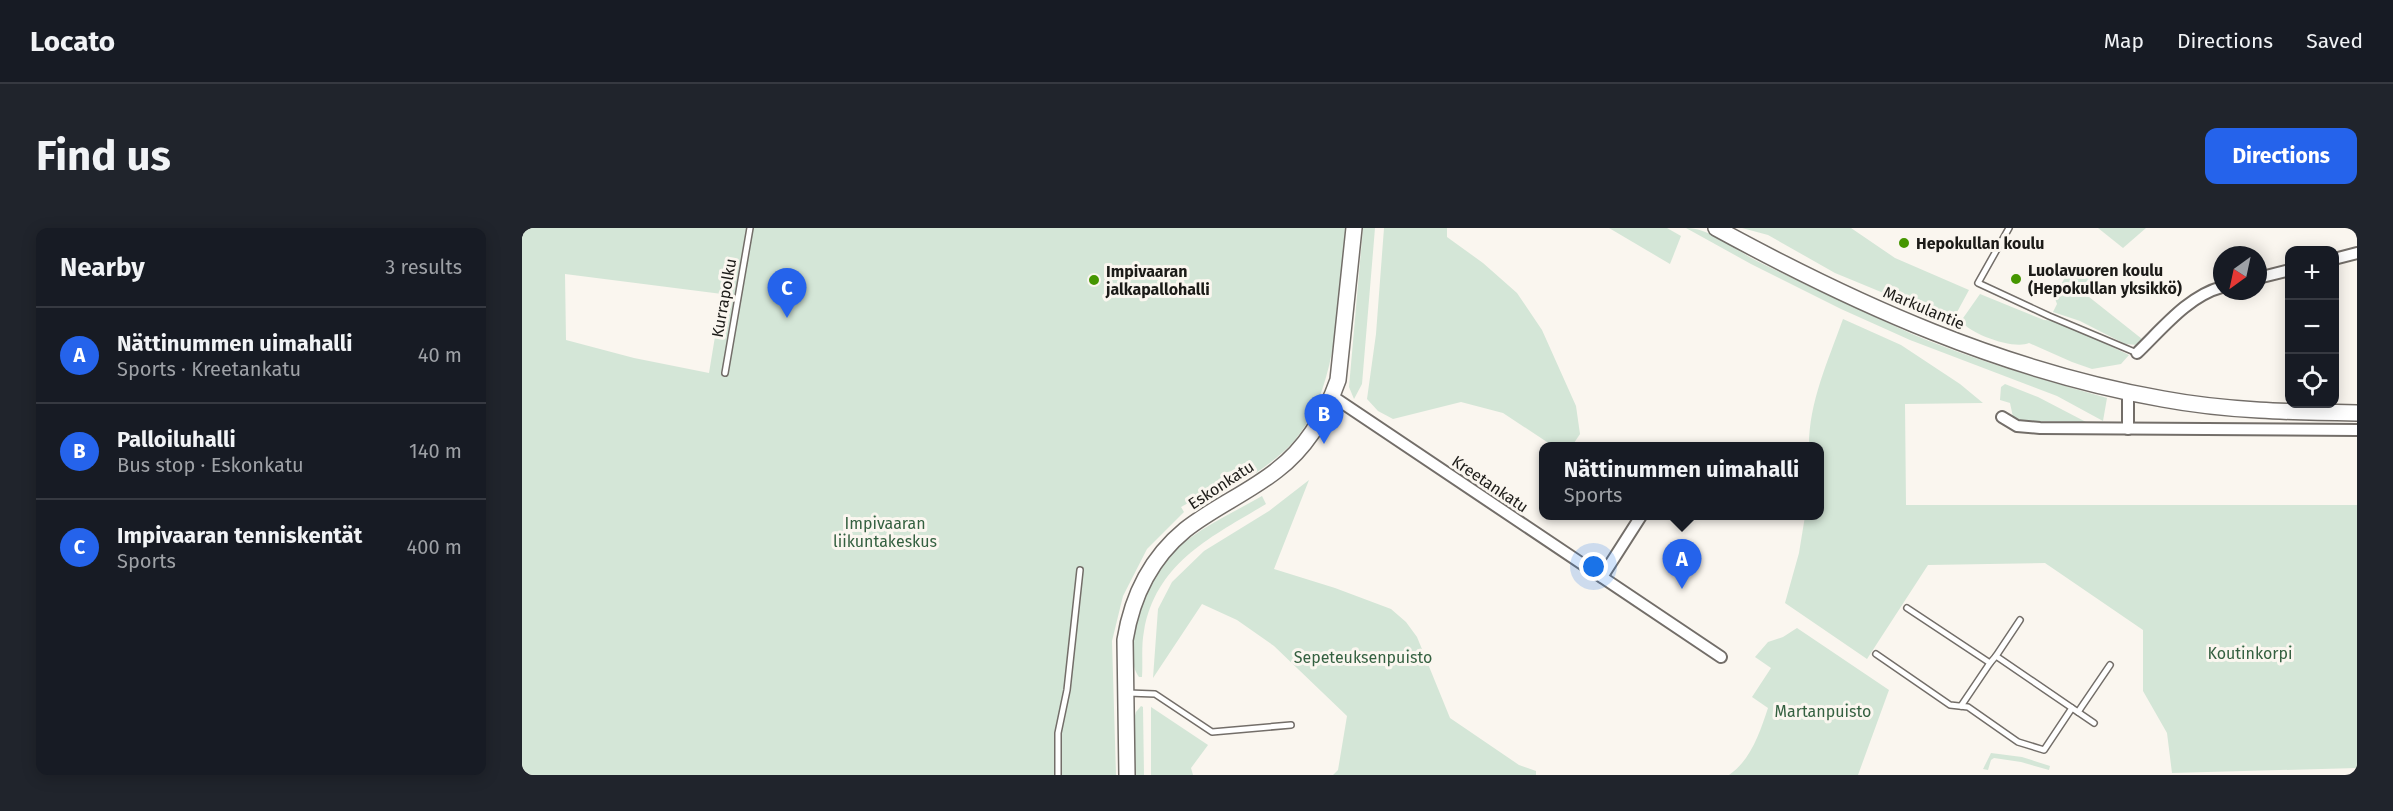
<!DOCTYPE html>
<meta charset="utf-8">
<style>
body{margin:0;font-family:"Fira Sans",sans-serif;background:#20242c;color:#f1f3f6}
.controls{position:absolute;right:18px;top:18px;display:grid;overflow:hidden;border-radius:12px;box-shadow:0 3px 15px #0003}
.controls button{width:54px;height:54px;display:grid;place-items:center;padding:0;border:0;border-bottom:2px solid #363941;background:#171b24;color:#f1f3f6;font:30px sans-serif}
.compass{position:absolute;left:1691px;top:18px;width:54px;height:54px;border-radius:50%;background:#171b24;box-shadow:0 3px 15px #0003;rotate:213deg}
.you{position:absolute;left:1072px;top:339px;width:21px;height:21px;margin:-15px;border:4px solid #fff;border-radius:50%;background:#1a73e8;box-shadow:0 0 0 9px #1a73e833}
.badge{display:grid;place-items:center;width:39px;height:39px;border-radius:50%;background:#2563eb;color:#fff;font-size:20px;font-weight:700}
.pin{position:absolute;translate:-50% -50px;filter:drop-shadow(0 2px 3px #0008)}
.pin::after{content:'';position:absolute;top:32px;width:21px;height:18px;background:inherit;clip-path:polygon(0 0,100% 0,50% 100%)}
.popup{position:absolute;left:1017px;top:214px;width:285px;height:78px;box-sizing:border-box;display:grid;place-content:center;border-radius:12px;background:#171b24;filter:drop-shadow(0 2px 4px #0005);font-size:20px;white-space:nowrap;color:#9ea1a6}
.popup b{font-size:22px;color:#f1f3f6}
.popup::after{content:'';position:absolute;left:50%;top:100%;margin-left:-12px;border:12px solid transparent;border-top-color:#171b24}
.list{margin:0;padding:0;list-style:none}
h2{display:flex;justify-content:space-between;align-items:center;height:78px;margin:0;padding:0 24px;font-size:26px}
h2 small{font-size:20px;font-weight:400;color:#9ea1a6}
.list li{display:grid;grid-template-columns:39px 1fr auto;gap:18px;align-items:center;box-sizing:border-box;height:96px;padding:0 24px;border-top:2px solid #363941}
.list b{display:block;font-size:22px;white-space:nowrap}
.list p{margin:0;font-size:20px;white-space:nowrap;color:#9ea1a6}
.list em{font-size:20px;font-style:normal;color:#9ea1a6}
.icon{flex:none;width:33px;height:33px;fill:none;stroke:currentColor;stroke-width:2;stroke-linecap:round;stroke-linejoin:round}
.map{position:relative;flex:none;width:1835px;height:547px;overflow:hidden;border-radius:12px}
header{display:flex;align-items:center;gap:36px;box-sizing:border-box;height:84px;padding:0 30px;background:#171b24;border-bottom:2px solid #363941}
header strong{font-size:28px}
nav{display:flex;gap:33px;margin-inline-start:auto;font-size:21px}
.intro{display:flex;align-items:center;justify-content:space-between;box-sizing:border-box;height:144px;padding:0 36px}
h1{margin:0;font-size:42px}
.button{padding:15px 27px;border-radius:12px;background:#2563eb;color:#fff;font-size:21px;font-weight:700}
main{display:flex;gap:36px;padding:0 36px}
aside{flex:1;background:#171b24;border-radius:12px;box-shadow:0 3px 15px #0003}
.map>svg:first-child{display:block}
.green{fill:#d4e6d7;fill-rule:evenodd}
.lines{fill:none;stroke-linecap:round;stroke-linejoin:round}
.lane-casing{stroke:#736e69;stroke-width:8}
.street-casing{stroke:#736e69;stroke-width:14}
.secondary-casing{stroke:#736e69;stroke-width:18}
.lane{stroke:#fff;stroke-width:5}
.street{stroke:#fff;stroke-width:10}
.secondary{stroke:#fff;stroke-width:15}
.poi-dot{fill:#459600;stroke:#faf6ef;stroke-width:2}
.labels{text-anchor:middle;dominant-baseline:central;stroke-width:6;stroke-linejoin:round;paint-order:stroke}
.poi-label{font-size:16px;font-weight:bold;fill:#1c1b18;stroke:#faf6ef;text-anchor:start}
.street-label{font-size:16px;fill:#1c1b18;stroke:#faf6ef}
.park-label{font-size:16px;fill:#346040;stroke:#faf6ef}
</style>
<header>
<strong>Locato</strong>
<nav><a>Map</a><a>Directions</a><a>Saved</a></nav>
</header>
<div class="intro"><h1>Find us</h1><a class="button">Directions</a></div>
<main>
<aside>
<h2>Nearby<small>3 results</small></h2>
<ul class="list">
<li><span class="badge">A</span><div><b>Nättinummen uimahalli</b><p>Sports · Kreetankatu</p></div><em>40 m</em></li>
<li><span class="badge">B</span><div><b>Palloiluhalli</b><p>Bus stop · Eskonkatu</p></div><em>140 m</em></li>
<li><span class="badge">C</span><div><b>Impivaaran tenniskentät</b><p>Sports</p></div><em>400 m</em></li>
</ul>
</aside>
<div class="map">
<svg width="1835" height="547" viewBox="0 0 1835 547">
<rect width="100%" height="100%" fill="#faf6ef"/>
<!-- green -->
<g class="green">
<path d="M 0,0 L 824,0 C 816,68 818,158 773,212 C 762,225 748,235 734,245 L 726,235 L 715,242 L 701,245 L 703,257 L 679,269 L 677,265 L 667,271 L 668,274 L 659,279 L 662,284 L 625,321 L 601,368 L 590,413 L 594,547 L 0,547 ZM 43,46 L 200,66 L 187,145 L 112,130 L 44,112 Z"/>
<path d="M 841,0 L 853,0 L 840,156 L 832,171 L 827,159 Z"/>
<path d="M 862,0 L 925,0 L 925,9 L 961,35 L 995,65 L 1020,102 L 1054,178 L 1058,206 L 1050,218 L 1031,218 L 981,185 L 939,174 L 871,191 L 856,183 L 845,171 L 854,106 Z"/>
<path d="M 1087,0 L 1145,0 L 1159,8 L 1148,36 Z"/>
<path d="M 1164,0 C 1188,0 1212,21 1233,32 C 1285,58 1337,82 1390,106 C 1454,133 1519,151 1585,170 L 1581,193 L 1535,168 L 1388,112 L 1319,81 L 1229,36 Z"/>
<path d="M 1220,0 L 1329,0 L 1373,30 L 1447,62 L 1434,86 L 1427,92 L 1313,45 L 1246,7 Z"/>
<path d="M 1576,0 L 1624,0 L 1601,20 Z"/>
<path d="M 1550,38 L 1568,50 L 1557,61 L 1620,111 L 1615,117 L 1603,116 L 1558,93 L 1531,84 L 1535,76 L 1532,68 Z"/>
<path d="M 1458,66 L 1522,92 L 1536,93 L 1607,127 L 1599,136 L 1570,141 L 1550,134 L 1507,115 C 1492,122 1448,106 1439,93 Z"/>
<path d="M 1321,91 L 1379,117 L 1438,156 L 1461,175 L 1383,176 L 1384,277 L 1835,277 L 1835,540 L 1650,545 L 1645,505 L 1621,463 L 1621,402 L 1523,335 L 1406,337 L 1345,431 L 1263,375 L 1277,325 L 1283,288 L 1298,288 L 1298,218 L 1287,218 C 1287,174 1306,133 1321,91 Z"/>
<path d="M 1483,156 L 1516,169 L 1564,194 L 1496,193 L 1491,189 L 1488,175 L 1478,172 L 1479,159 Z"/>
<path d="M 787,252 L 752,341 L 813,360 L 869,381 L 884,394 L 895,409 L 928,490 L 997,537 L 1014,543 L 1014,547 L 811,547 L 816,542 L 825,488 L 752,418 L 715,392 L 680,376 L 631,450 L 636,381 L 650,354 L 682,323 L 747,283 Z"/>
<path d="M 740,268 L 744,276 C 691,308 634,334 622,403 C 619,418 621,434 620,449 L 617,449 C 609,438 611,425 612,413 C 613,375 637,332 668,310 C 690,294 716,282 740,268 Z"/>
<path d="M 1275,400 L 1367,462 L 1336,547 L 1207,547 C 1229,532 1238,504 1246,480 L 1230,469 L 1249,440 L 1233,429 L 1246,414 L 1261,409 Z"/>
<path d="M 619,478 L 621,479 L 622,547 L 612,547 L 612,491 L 614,484 Z"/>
<path d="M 629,479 L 686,517 L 669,540 L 671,547 L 629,547 Z"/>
<path d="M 1469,525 L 1500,529 L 1528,538 L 1527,542 L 1499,534 L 1472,530 L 1469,532 L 1466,542 L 1461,541 Z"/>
</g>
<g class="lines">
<!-- lane casing -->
<g class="lane-casing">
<g id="lane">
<path d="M 1487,0 L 1456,55 L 1527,88 L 1615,125"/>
<path d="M 203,145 L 228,0"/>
<path d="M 1385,380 L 1468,435 L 1474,428"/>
<path d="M 1498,392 L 1474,428 L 1572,495"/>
<path d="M 1354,426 L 1428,477 L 1446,479 L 1496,514 L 1522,522 L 1550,480"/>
<path d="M 606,465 L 633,466 L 690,504 L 769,497"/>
<path d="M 1439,478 L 1468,435"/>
<path d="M 1556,484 L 1588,437"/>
<path d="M 536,547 L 536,505 L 545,462 L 558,342"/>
</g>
</g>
<!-- street casing -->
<g class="street-casing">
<g id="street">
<path d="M 1812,31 L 1835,25"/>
<path d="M 1736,50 L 1768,42"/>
<path d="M 1615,125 C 1640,101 1666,68 1700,59"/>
<path d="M 810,168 L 1199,429"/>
<path d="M 1480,189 L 1495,198 L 1518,200 L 1835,202"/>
<path d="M 1606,201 L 1606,165"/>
<path d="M 1080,349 L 1119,288"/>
</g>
</g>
<!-- secondary casing -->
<g class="secondary-casing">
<g id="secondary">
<path d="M 1194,0 C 1335,77 1482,143 1641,171 C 1705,183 1770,184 1835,185"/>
<path d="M 605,547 L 603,412 C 610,369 629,330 663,302 C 692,279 726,265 755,242 C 784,220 804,186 816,152 L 832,0"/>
</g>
</g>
<!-- lane -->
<use href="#lane" class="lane"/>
<!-- street -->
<use href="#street" class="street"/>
<!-- secondary -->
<use href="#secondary" class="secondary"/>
</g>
<!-- markers -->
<g class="poi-dot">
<circle cx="1382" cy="15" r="6"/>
<circle cx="1494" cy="51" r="6"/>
<circle cx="572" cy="52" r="6"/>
</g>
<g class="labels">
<!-- poi labels -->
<g class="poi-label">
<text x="1394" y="15">Hepokullan koulu</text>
<text x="1506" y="42">Luolavuoren koulu<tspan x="1506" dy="18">(Hepokullan yksikkö)</tspan></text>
<text x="584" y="43">Impivaaran<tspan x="584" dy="18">jalkapallohalli</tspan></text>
</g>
<!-- street labels -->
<g class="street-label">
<text transform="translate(202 70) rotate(-80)">Kurrapolku</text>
<text transform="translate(1402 80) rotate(23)">Markulantie</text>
<text transform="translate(968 256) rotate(34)">Kreetankatu</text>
<text transform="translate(699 257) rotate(-33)">Eskonkatu</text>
</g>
<!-- park labels -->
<g class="park-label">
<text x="363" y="295">Impivaaran<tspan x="363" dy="18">liikuntakeskus</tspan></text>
<text x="1728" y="425">Koutinkorpi</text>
<text x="841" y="429">Sepeteuksenpuisto</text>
<text x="1301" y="483">Martanpuisto</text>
</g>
</g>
</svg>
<div class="controls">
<button>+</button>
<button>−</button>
<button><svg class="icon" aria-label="locate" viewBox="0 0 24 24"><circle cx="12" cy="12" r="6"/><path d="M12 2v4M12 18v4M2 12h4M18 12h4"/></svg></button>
</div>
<svg class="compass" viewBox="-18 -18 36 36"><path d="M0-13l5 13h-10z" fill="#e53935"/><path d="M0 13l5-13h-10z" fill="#9ea1a6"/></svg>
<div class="you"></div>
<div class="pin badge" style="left:1160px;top:361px">A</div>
<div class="popup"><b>Nättinummen uimahalli</b>Sports</div>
<div class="pin badge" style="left:802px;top:216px">B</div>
<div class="pin badge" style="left:265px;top:90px">C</div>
</div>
</main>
